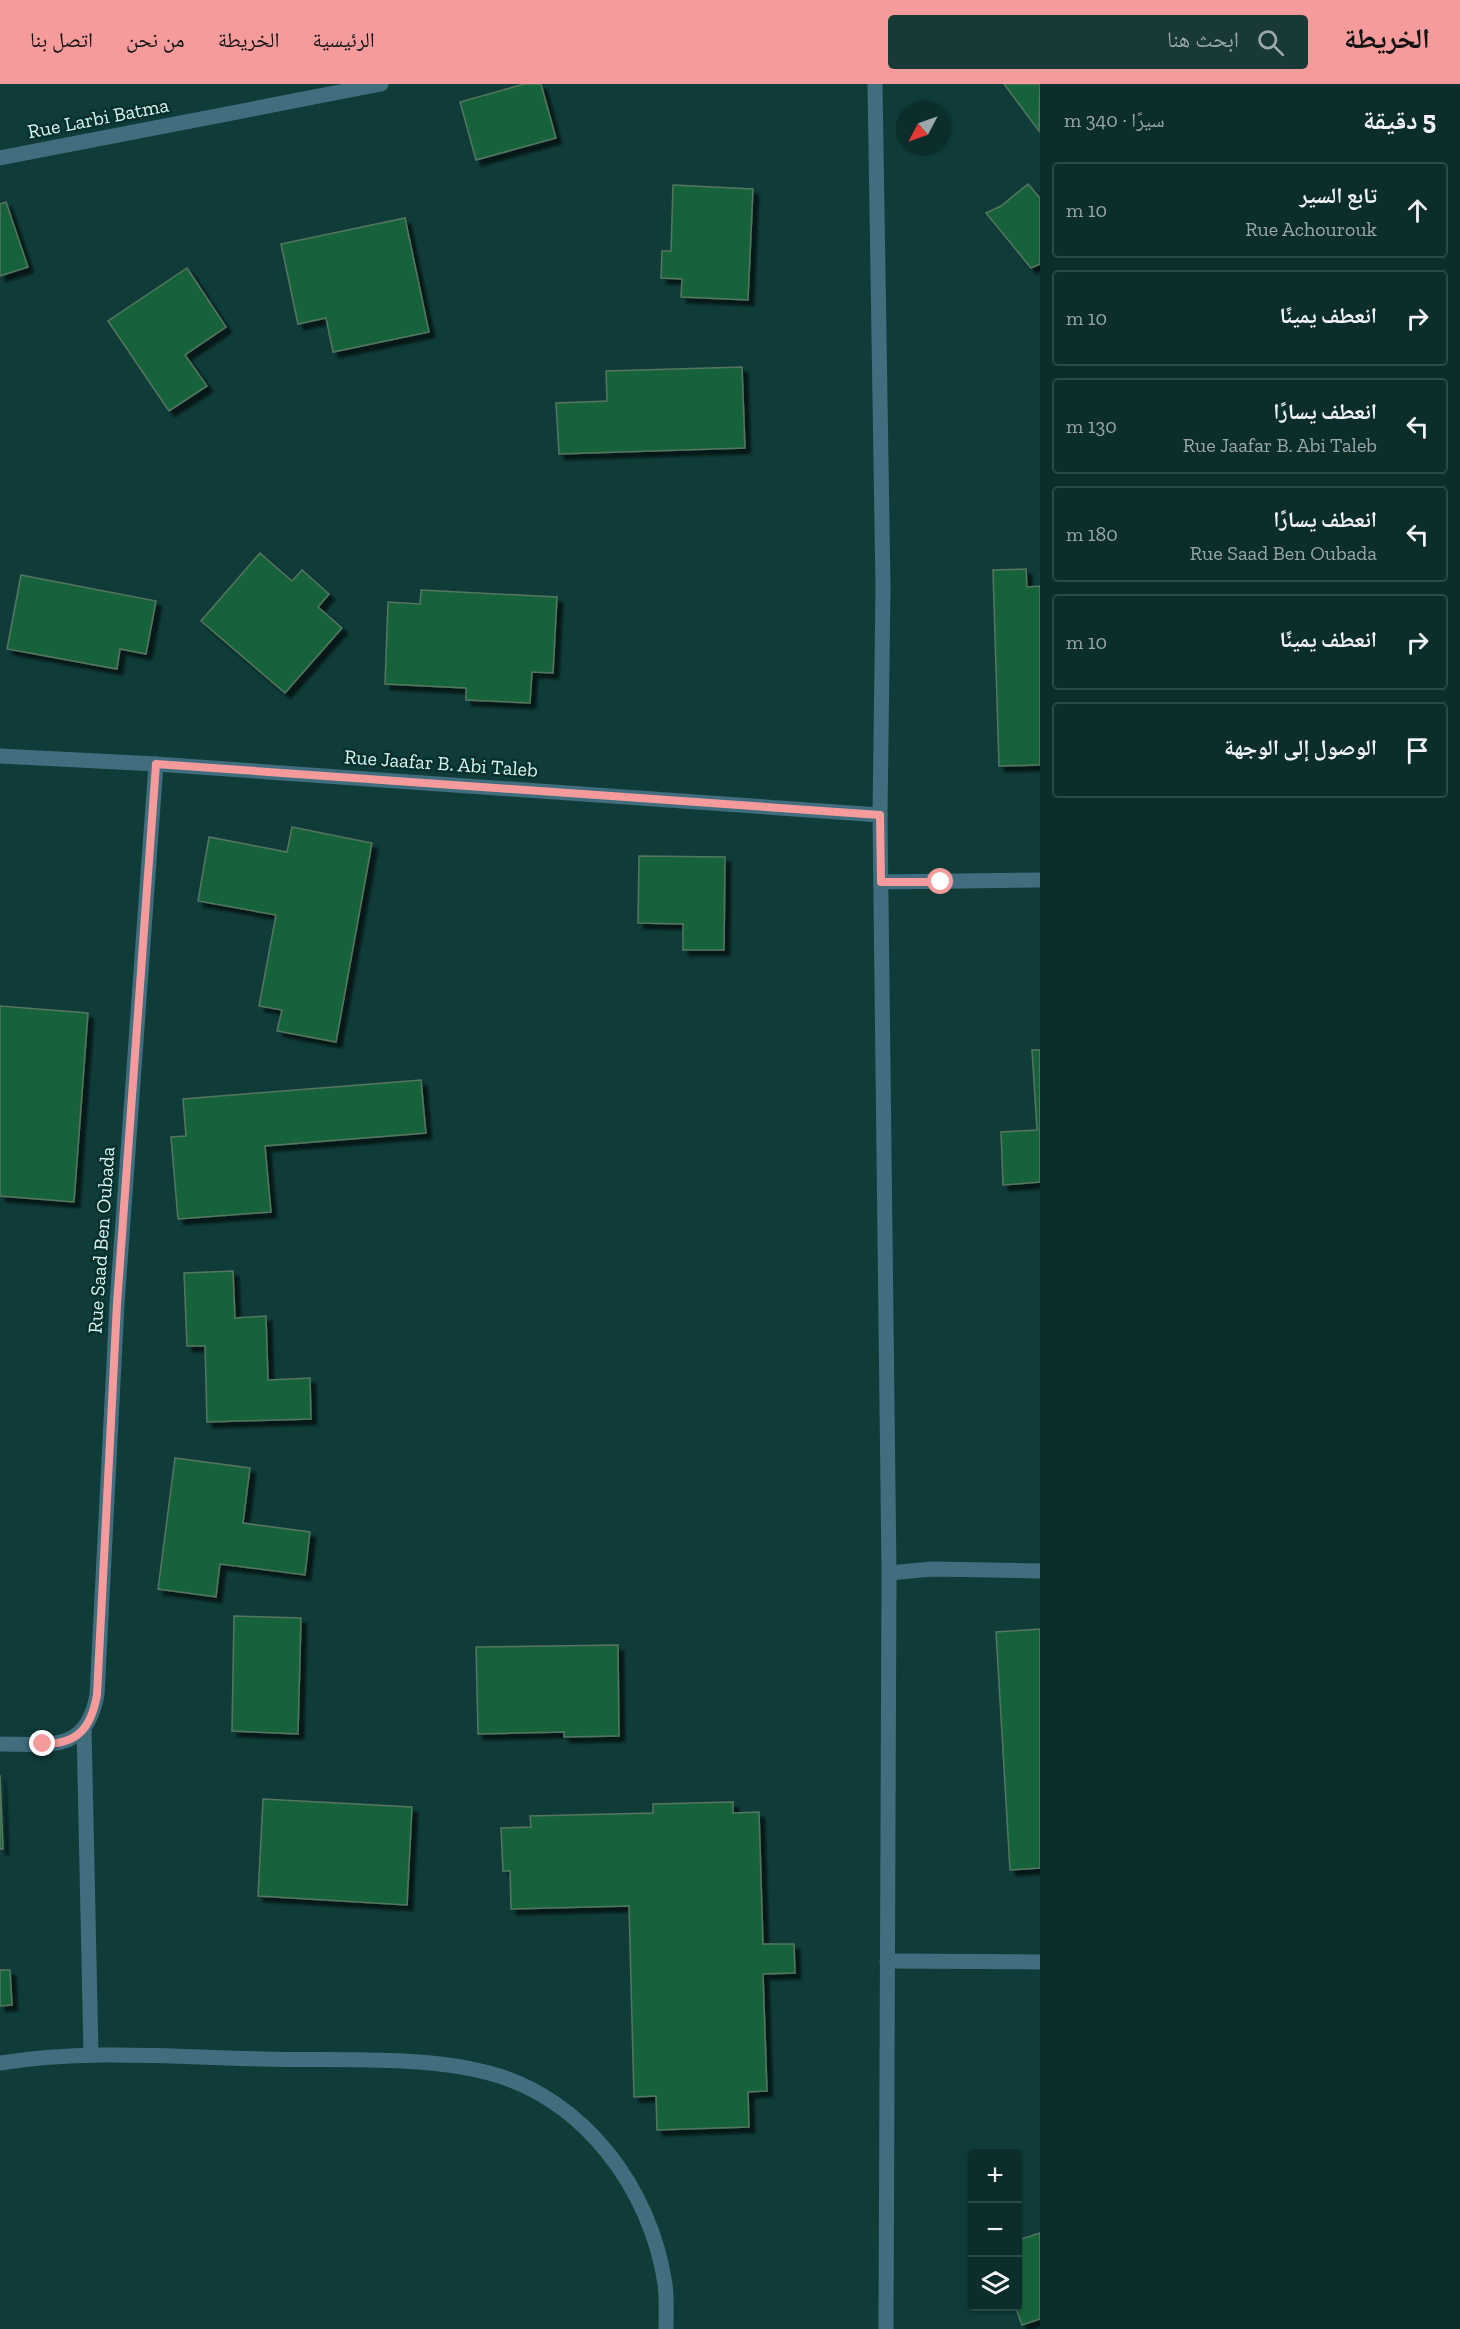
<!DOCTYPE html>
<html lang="ar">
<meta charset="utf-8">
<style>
body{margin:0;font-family:"Zilla Slab","Noto Naskh Arabic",serif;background:#193937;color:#f1f3f6;direction:rtl}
.controls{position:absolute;right:18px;bottom:18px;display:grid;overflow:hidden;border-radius:6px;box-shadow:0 2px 4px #0004}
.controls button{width:54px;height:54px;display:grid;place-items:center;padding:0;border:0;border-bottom:2px solid #2b4947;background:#0b2d2b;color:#f1f3f6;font:30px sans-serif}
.compass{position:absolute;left:896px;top:18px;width:54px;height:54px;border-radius:50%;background:#0b2d2b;box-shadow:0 2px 4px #0004;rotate:229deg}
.stop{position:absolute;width:18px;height:18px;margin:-14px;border:4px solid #f59b9c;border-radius:50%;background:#fff}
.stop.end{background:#f59b9c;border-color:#fff;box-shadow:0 2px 6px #0008}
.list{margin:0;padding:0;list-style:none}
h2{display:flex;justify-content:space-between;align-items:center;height:78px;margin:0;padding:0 24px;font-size:26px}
h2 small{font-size:20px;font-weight:400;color:#9aa8a9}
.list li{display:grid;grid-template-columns:39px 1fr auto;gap:18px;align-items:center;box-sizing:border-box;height:96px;margin:0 12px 12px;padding:0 12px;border:2px solid #2b4947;border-radius:6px}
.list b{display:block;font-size:22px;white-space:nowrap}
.list p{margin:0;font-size:20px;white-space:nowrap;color:#9aa8a9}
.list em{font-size:20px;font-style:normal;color:#9aa8a9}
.icon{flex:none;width:33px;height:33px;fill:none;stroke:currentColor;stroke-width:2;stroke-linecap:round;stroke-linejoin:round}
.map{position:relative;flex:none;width:1040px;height:2245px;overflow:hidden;direction:ltr}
header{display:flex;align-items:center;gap:36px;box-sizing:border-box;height:84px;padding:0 30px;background:#f59b9c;color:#111}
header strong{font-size:28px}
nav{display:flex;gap:33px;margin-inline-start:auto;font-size:21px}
.search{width:420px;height:54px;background:#193937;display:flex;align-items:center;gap:15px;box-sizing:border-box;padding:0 21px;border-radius:6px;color:#9aa8a9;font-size:22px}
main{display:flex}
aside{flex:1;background:#0b2d2b}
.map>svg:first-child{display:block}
.building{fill:#18643b;stroke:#567560;stroke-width:1.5;filter:url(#shadow)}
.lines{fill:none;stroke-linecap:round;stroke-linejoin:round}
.minor{stroke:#406e7e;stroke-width:15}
.route{stroke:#f59b9c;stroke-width:8}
.labels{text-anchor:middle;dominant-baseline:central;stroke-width:5;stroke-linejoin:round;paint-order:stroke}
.street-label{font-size:20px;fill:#ddf3f1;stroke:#02312e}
</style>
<header>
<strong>الخريطة</strong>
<div class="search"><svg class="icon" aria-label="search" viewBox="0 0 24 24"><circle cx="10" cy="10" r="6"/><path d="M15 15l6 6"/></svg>ابحث هنا</div>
<nav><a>الرئيسية</a><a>الخريطة</a><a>من نحن</a><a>اتصل بنا</a></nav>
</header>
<main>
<aside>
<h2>5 دقيقة<small>سيرًا · 340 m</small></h2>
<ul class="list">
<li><svg class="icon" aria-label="ahead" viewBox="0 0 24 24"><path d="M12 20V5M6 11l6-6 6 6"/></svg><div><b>تابع السير</b><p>Rue Achourouk</p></div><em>10 m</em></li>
<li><svg class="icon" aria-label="right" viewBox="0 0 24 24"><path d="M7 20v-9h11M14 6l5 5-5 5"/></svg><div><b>انعطف يمينًا</b></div><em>10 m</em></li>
<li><svg class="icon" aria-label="left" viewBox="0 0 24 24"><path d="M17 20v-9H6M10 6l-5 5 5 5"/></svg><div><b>انعطف يسارًا</b><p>Rue Jaafar B. Abi Taleb</p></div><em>130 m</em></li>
<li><svg class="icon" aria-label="left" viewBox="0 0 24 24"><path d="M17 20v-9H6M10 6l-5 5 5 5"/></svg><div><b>انعطف يسارًا</b><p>Rue Saad Ben Oubada</p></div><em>180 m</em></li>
<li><svg class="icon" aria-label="right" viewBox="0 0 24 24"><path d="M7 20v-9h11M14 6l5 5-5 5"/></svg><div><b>انعطف يمينًا</b></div><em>10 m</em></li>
<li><svg class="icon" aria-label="arrive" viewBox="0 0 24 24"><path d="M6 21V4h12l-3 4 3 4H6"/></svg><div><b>الوصول إلى الوجهة</b></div></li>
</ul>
</aside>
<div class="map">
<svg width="1040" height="2245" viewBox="0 0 1040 2245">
<defs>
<filter id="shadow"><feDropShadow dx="5.5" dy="5.5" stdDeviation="1.5" flood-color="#0009"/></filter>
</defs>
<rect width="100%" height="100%" fill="#0f3c39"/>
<!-- building -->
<g class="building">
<path d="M 524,0 L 541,0 L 556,54 L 476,76 L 460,18 Z"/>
<path d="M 1004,0 L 1040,0 L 1039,47 Z"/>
<path d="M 1028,100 L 1040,114 L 1040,180 L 1031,184 L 986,129 L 1001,122 Z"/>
<path d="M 673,101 L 753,105 L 748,216 L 681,213 L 682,195 L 661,194 L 662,167 L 671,167 Z"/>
<path d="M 6,118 L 28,183 L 0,192 L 0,120 Z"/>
<path d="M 405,134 L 429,248 L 333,268 L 326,234 L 298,240 L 281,160 Z"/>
<path d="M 187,184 L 226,243 L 185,271 L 207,302 L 169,327 L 108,237 Z"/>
<path d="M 742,283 L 745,364 L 559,370 L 556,319 L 607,317 L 606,287 Z"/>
<path d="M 260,469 L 292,497 L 302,486 L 329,510 L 318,523 L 342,544 L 285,609 L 201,537 Z"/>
<path d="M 1026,485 L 1027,503 L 1040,502 L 1040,681 L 999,682 L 993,486 Z"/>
<path d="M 21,491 L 156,517 L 146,570 L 120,565 L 117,585 L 7,565 Z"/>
<path d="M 421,506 L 557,513 L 553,589 L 532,588 L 530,619 L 466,616 L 466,604 L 385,600 L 388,518 L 420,520 Z"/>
<path d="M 292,743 L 372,759 L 336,958 L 277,947 L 282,926 L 259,922 L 276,831 L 198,817 L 209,753 L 287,768 Z"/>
<path d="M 639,772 L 725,773 L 724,866 L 683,866 L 683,840 L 638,839 Z"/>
<path d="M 0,922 L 88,929 L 74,1118 L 0,1112 Z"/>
<path d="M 1032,966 L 1040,966 L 1040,1098 L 1003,1101 L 1001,1048 L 1037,1046 Z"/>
<path d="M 421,996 L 426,1049 L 265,1062 L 271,1128 L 178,1135 L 171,1053 L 186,1052 L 183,1015 Z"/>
<path d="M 233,1187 L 235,1234 L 266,1232 L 268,1296 L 310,1294 L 311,1335 L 207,1338 L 205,1262 L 187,1262 L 184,1189 Z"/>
<path d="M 175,1374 L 250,1384 L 243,1439 L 310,1448 L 305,1491 L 220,1480 L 216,1513 L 158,1505 Z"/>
<path d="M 234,1532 L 301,1534 L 298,1650 L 232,1647 Z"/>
<path d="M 1040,1545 L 1040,1784 L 1010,1786 L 996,1548 Z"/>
<path d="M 618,1561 L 619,1652 L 564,1653 L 564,1648 L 478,1650 L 476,1563 Z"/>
<path d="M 0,1691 L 3,1765 L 0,1765 Z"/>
<path d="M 263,1715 L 412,1723 L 407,1821 L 258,1812 Z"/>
<path d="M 733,1718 L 733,1729 L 759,1728 L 763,1860 L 794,1860 L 795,1889 L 763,1890 L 767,2007 L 748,2008 L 749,2043 L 657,2046 L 656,2012 L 634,2013 L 629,1822 L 511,1825 L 510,1787 L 503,1787 L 501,1744 L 531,1743 L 530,1732 L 653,1729 L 653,1720 Z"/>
<path d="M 0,1886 L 10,1886 L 12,1921 L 0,1922 Z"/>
<path d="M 1040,2149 L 1040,2235 L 1022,2241 L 1015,2222 L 1018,2156 Z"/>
</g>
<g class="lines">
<!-- minor -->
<g class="minor">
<path d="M 875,0 L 883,504 L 880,731 L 889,1489 L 886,2245"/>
<path d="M 0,74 L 381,0"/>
<path d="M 0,672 L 156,680 L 880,731"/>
<path d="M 881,798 L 1040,796"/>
<path d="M 889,1489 L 932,1485 L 1040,1487"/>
<path d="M 84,1644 L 91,1970"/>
<path d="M 0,1660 C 48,1660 86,1670 97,1611 L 117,1220 L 156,680"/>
<path d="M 887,1877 L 1040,1878"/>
<path d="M 0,1979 C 87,1965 175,1973 263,1975 C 331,1977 424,1971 489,1989 C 584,2014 651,2105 665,2200 C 667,2214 666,2230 666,2245"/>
</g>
</g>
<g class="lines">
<!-- route -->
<path class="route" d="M 43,1660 C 78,1660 91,1644 97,1611 L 117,1220 L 156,680 L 880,731 L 881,798 L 941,798"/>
</g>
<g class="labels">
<!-- street labels -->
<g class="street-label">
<text transform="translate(98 34) rotate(-11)">Rue Larbi Batma</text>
<text transform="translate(441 679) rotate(4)">Rue Jaafar B. Abi Taleb</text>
<text transform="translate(101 1156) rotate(-86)">Rue Saad Ben Oubada</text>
</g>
</g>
</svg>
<div class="controls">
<button>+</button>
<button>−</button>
<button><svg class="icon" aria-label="layers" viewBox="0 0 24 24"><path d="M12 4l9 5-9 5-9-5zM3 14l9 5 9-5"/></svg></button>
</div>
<svg class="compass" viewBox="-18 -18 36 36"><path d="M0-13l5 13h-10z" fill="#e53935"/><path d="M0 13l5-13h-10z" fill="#9aa8a9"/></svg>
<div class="stop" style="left:941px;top:798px"></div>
<div class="stop end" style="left:43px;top:1660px"></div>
</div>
</main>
